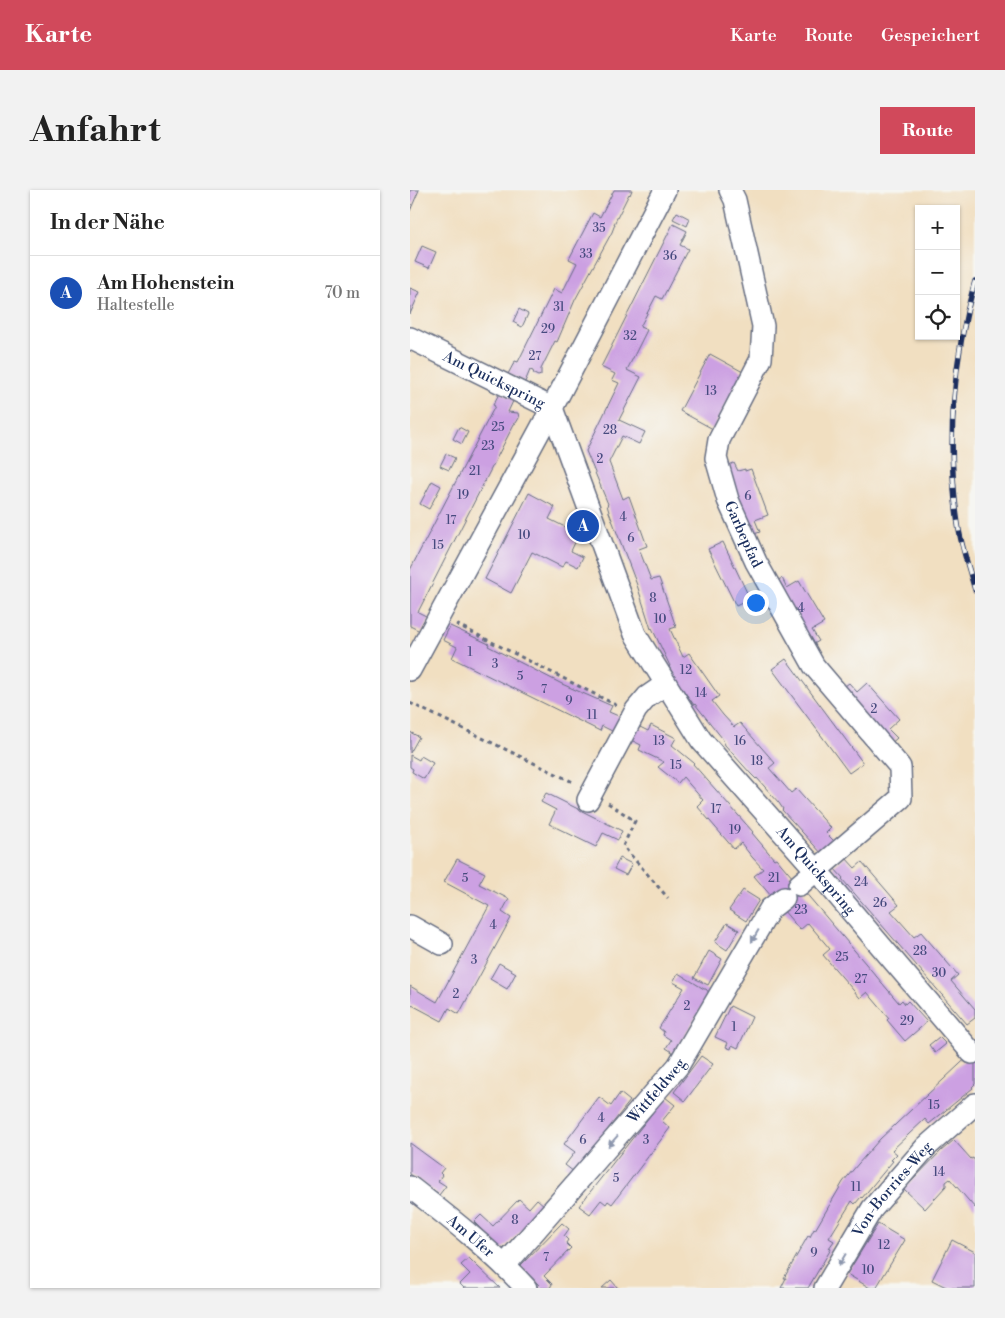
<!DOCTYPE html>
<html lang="de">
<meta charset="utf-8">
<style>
body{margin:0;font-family:"Libre Bodoni",serif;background:#f2f2f2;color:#222}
.controls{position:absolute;right:15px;top:15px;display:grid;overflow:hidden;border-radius:0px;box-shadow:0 1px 4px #0004}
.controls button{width:45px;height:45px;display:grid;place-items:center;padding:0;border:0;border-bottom:1px solid #e0e0e0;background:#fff;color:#222;font:25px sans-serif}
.you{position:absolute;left:345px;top:412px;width:18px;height:18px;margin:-12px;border:4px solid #fff;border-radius:50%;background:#1a73e8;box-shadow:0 0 0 8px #1a73e833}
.badge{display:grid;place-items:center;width:32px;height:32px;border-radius:50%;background:#d1495b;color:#fff;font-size:16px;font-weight:700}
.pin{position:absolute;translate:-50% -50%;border:2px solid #fff;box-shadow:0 1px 5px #0006}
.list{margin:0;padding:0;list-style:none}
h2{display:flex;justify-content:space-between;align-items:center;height:65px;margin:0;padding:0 20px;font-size:21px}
h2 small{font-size:16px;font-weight:400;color:#767676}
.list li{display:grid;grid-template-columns:32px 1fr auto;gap:15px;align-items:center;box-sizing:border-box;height:75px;padding:0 20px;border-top:1px solid #e0e0e0}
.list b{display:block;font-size:19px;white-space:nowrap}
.list p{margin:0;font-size:16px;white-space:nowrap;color:#767676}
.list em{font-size:16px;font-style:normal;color:#767676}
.icon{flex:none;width:28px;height:28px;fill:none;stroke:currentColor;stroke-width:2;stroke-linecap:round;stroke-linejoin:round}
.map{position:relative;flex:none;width:565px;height:1098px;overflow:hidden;border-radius:0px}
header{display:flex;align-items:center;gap:30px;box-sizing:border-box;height:70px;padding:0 25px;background:#d1495b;color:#fff}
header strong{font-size:24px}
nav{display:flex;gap:28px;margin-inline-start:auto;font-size:18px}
.intro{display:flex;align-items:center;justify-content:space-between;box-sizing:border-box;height:120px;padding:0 30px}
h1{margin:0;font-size:35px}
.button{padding:12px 22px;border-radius:0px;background:#d1495b;color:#fff;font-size:18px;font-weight:700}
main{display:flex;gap:30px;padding:0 30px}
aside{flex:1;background:#fff;border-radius:0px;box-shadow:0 1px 4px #0004}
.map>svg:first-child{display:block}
.building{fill:#cca0e2}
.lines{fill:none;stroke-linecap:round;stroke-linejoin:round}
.street-casing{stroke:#666d81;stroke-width:24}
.path{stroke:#666d81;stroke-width:3;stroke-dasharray:4 4;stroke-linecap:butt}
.street{stroke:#fff;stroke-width:21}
.rail-casing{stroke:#1b2f5e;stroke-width:5.5}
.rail{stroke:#f6f6f2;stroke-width:4;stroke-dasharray:11;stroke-linecap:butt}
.oneway{fill:#8d97ae}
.labels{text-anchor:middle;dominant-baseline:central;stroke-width:4;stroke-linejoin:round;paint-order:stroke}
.number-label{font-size:12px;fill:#474b7f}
.street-label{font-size:15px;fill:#1b2f5e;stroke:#f6f6f2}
</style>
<header>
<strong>Karte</strong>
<nav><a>Karte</a><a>Route</a><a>Gespeichert</a></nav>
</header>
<div class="intro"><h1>Anfahrt</h1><a class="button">Route</a></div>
<main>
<aside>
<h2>In der Nähe<small></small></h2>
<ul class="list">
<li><span class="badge" style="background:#1a4fb4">A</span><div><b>Am Hohenstein</b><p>Haltestelle</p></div><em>70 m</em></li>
</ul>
</aside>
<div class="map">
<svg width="565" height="1098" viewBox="0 0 565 1098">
<rect width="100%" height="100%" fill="#f6f6f2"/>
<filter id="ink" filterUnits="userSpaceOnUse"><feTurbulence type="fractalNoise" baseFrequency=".02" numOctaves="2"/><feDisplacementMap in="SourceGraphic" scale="10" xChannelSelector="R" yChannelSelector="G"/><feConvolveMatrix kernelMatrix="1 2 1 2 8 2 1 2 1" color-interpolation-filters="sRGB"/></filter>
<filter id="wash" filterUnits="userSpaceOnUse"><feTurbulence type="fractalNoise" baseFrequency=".0096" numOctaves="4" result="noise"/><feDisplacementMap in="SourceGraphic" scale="20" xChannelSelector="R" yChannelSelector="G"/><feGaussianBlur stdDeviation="1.12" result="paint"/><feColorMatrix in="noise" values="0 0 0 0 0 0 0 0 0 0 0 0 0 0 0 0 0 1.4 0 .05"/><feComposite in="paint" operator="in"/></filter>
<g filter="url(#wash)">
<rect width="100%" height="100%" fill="#f1dfc1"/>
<g id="blocks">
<!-- building -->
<g class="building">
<path d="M 0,0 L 9,0 L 0,21 Z"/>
<path d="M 204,0 L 222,0 L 220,5 L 219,4 L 204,34 L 205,34 L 202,42 L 165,110 L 147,152 L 145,151 L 131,179 L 131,185 L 128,186 L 124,184 L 123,181 L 120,180 L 115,192 L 98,184 L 105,171 L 108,172 L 144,99 L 152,103 L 167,73 L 159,69 L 183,23 L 190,27 Z"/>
<path d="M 267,22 L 280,29 L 277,36 L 263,29 Z"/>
<path d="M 263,34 L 277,41 L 270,55 L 278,59 L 252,109 L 246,106 L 230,137 L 237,140 L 217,180 L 231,187 L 209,230 L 235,242 L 229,254 L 212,246 L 199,272 L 213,309 L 219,306 L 237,356 L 229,359 L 241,390 L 249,388 L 266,437 L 260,439 L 273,467 L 279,463 L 309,506 L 302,511 L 313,525 L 324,537 L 330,533 L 365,573 L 359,578 L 381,603 L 386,599 L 421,638 L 416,643 L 426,653 L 413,665 L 372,620 L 373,619 L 369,613 L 347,588 L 346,589 L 341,584 L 315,555 L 312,548 L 285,514 L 284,515 L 262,484 L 263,483 L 259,477 L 260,476 L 242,438 L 241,439 L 227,395 L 199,322 L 197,315 L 198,314 L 176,261 L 209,193 L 202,190 L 205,184 L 191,177 Z"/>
<path d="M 12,56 L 26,62 L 19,78 L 5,72 Z"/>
<path d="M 0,98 L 10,102 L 0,124 Z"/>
<path d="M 109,119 L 118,124 L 112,137 L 103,132 Z"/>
<path d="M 300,164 L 333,182 L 303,239 L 270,221 Z"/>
<path d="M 90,202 L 104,209 L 98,222 L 108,223 L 109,228 L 106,233 L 104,234 L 8,422 L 20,428 L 12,442 L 0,436 L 0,380 L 85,216 L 83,215 Z"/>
<path d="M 49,237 L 58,242 L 52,254 L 43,249 Z"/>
<path d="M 36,264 L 45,268 L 39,280 L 30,276 Z"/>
<path d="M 324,273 L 328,281 L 335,279 L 335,281 L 341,279 L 358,325 L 345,330 L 350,342 L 341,345 L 316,276 Z"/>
<path d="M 22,291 L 31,296 L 19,319 L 10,314 Z"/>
<path d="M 119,303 L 145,317 L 139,329 L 169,344 L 161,361 L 173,367 L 168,377 L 156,371 L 152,377 L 122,362 L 101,403 L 75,389 Z"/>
<path d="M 313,352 L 340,409 L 326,416 L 298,359 Z"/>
<path d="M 372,388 L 377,398 L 389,391 L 414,433 L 402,440 L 409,451 L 400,456 L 363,393 Z"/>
<path d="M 40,436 L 79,454 L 78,456 L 152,494 L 202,516 L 199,522 L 213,528 L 206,543 L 192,536 L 190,541 L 42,468 L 47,457 L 33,450 Z"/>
<path d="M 376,469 L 453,573 L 439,583 L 362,479 Z"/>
<path d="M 439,493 L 447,502 L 457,493 L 489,529 L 478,539 L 487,548 L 479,555 L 431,499 Z"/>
<path d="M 226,535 L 238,541 L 241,535 L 266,548 L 262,555 L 284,573 L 283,574 L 343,642 L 342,643 L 364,669 L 366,668 L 489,813 L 492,810 L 495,814 L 498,811 L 517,832 L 495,851 L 477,830 L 479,828 L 457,802 L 450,808 L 413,765 L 420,759 L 398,733 L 390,740 L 344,686 L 353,679 L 342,667 L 331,653 L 324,659 L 287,616 L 293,610 L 273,587 L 268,593 L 248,577 L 254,572 L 229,560 L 231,555 L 219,549 Z"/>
<path d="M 0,542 L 9,547 L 0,563 Z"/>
<path d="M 0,565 L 9,570 L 11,566 L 23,573 L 14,589 L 2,582 L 3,579 L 0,577 Z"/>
<path d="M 136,603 L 212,641 L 208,650 L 193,643 L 186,657 L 139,634 L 146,620 L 131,612 Z"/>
<path d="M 435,667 L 445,678 L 452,672 L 489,715 L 481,721 L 504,747 L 511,742 L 548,785 L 541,791 L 565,819 L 565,828 L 557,834 L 432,689 L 433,688 L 423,677 Z"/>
<path d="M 210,668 L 222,674 L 216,685 L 204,679 Z"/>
<path d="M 47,669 L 75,683 L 69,694 L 99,709 L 92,722 L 101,728 L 49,824 L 39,818 L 32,831 L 2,815 L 0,818 L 0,796 L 27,812 L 79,716 L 34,692 Z"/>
<path d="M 333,700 L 349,710 L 336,731 L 319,720 Z"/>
<path d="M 317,733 L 329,740 L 317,760 L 305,752 Z"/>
<path d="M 299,761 L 312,769 L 298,795 L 284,788 Z"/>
<path d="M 89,773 L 106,783 L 97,799 L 80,789 Z"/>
<path d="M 268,783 L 294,799 L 296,799 L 300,804 L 264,863 L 256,858 L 261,850 L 253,845 L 254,842 L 249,838 L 274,798 L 263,792 Z"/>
<path d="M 320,816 L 342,827 L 328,858 L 322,855 L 321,859 L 316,857 L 318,853 L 305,847 Z"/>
<path d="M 529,847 L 536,854 L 525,863 L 519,855 Z"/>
<path d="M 565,860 L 565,894 L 562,897 L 563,898 L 519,934 L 515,929 L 482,960 L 487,964 L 481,970 L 483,971 L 452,1008 L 451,1007 L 445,1014 L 442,1011 L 419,1048 L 424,1051 L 419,1058 L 421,1059 L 398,1098 L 371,1098 L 376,1088 L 374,1088 L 398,1046 L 400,1047 L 404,1039 L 405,1040 L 433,992 L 448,974 L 470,949 Z"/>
<path d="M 291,866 L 303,874 L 275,911 L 264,902 Z"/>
<path d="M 210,903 L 220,911 L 164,982 L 155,975 L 165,962 L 154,954 L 189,907 L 201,916 Z"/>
<path d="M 255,907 L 265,915 L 252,931 L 260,938 L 202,1014 L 198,1011 L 196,1014 L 191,1010 L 180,1024 L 169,1016 Z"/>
<path d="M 544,950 L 561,969 L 563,968 L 565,971 L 565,1018 L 540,989 L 536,992 L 536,996 L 515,1019 L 494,999 L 531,961 Z"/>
<path d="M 0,953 L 34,978 L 30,983 L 32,985 L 28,991 L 36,996 L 29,1005 L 0,984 Z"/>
<path d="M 109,1009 L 119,1018 L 127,1009 L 135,1016 L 92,1060 L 64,1032 L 71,1025 L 83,1036 Z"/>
<path d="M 152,1033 L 159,1039 L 154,1046 L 158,1050 L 156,1053 L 161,1058 L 134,1086 L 142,1094 L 140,1098 L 132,1098 L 110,1076 Z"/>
<path d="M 468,1034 L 495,1050 L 466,1098 L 460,1098 L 437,1084 Z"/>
<path d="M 542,1050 L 565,1062 L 565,1098 L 538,1098 L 522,1090 Z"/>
<path d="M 59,1068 L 67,1076 L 90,1098 L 54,1098 L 50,1094 L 60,1084 L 51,1075 Z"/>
<path d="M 201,1090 L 208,1098 L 192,1098 Z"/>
</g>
</g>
</g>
<g filter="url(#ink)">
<use href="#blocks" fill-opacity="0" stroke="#666d81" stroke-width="1"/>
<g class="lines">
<!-- street casing -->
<g class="street-casing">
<g id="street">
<path id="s1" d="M 320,0 L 325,10 L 353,136 L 351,169 L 309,250 L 306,268 L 318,310 L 346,372 L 404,476 L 490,577 L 491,608 L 389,695"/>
<path id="s2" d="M 0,148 L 142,218 L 225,444 L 291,550 L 407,681 L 562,863"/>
<path d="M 0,480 L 142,218 L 255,0"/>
<path d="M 178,610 L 226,520 L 237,507 L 256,494"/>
<path d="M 0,736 L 32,754"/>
<path id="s3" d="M 0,997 C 41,1029 81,1060 116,1098"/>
<path id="s4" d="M 95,1075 L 268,876 L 360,719 L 374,708"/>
<path id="s5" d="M 415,1098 L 462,1019 L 516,957 L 565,914"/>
</g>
</g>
<!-- path -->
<g class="path">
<path d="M 46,434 L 208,516"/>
<path d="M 0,513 L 165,593"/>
<path d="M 198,613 L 225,631 L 213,656 L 258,708"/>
</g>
<!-- street -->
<use href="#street" class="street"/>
<!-- rail casing -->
<g class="rail-casing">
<path id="rail" d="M 565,91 C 543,168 536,254 548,334 C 551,356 559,378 565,400"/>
</g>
<!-- rail -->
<use href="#rail" class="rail"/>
</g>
<!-- one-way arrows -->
<defs><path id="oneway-solid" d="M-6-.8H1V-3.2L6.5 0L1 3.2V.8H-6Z" transform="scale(1.25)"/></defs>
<g class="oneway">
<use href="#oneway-solid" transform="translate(345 746) rotate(120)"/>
<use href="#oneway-solid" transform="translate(203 951) rotate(131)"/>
<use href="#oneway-solid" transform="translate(432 1070) rotate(121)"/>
</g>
</g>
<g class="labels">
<!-- number labels -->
<g class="number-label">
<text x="189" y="38">35</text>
<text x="176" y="64">33</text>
<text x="260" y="66">36</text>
<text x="149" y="117">31</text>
<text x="138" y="139">29</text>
<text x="220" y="146">32</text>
<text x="125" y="166">27</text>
<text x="301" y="201">13</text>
<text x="88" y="237">25</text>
<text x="200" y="240">28</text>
<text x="78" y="256">23</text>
<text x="190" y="269">2</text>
<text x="65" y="281">21</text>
<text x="53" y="305">19</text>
<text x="338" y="306">6</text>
<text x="213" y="327">4</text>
<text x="41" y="330">17</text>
<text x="114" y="345">10</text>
<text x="221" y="348">6</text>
<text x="28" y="355">15</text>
<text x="243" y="408">8</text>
<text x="391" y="418">4</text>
<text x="250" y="429">10</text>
<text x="60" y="462">1</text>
<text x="85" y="474">3</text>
<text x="276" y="480">12</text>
<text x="110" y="486">5</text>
<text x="134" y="499">7</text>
<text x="291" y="503">14</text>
<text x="159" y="511">9</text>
<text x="464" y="519">2</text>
<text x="182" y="525">11</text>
<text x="249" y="551">13</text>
<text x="330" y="551">16</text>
<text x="347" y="571">18</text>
<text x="266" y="575">15</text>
<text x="306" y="619">17</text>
<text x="325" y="640">19</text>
<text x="55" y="688">5</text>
<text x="364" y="688">21</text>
<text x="451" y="692">24</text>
<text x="470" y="713">26</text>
<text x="391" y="720">23</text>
<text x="83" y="735">4</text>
<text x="510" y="761">28</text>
<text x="432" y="767">25</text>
<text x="64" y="770">3</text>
<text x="529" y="783">30</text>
<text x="451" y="789">27</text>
<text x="46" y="804">2</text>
<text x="277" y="816">2</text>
<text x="497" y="831">29</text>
<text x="324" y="837">1</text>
<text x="524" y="915">15</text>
<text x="191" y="928">4</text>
<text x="173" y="950">6</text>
<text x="236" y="950">3</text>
<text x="529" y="982">14</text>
<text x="206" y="988">5</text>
<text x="446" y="997">11</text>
<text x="105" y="1030">8</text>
<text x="474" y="1055">12</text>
<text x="404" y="1063">9</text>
<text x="136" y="1067">7</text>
<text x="458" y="1080">10</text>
</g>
<!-- street labels -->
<g class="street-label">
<text stroke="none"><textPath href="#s2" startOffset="94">Am Quickspring</textPath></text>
<text stroke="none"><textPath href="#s1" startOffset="364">Garbepfad</textPath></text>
<text stroke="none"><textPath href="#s2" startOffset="698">Am Quickspring</textPath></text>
<text stroke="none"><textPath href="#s4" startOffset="231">Wittfeldweg</textPath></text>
<text stroke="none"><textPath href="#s5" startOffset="120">Von-Borries-Weg</textPath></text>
<text stroke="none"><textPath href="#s3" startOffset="78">Am Ufer</textPath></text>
</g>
</g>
</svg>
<div class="controls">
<button>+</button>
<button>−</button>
<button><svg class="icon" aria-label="locate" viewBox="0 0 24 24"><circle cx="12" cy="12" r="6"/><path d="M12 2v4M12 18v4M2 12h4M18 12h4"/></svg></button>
</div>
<div class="you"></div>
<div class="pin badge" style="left:173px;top:336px;background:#1a4fb4">A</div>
</div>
</main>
